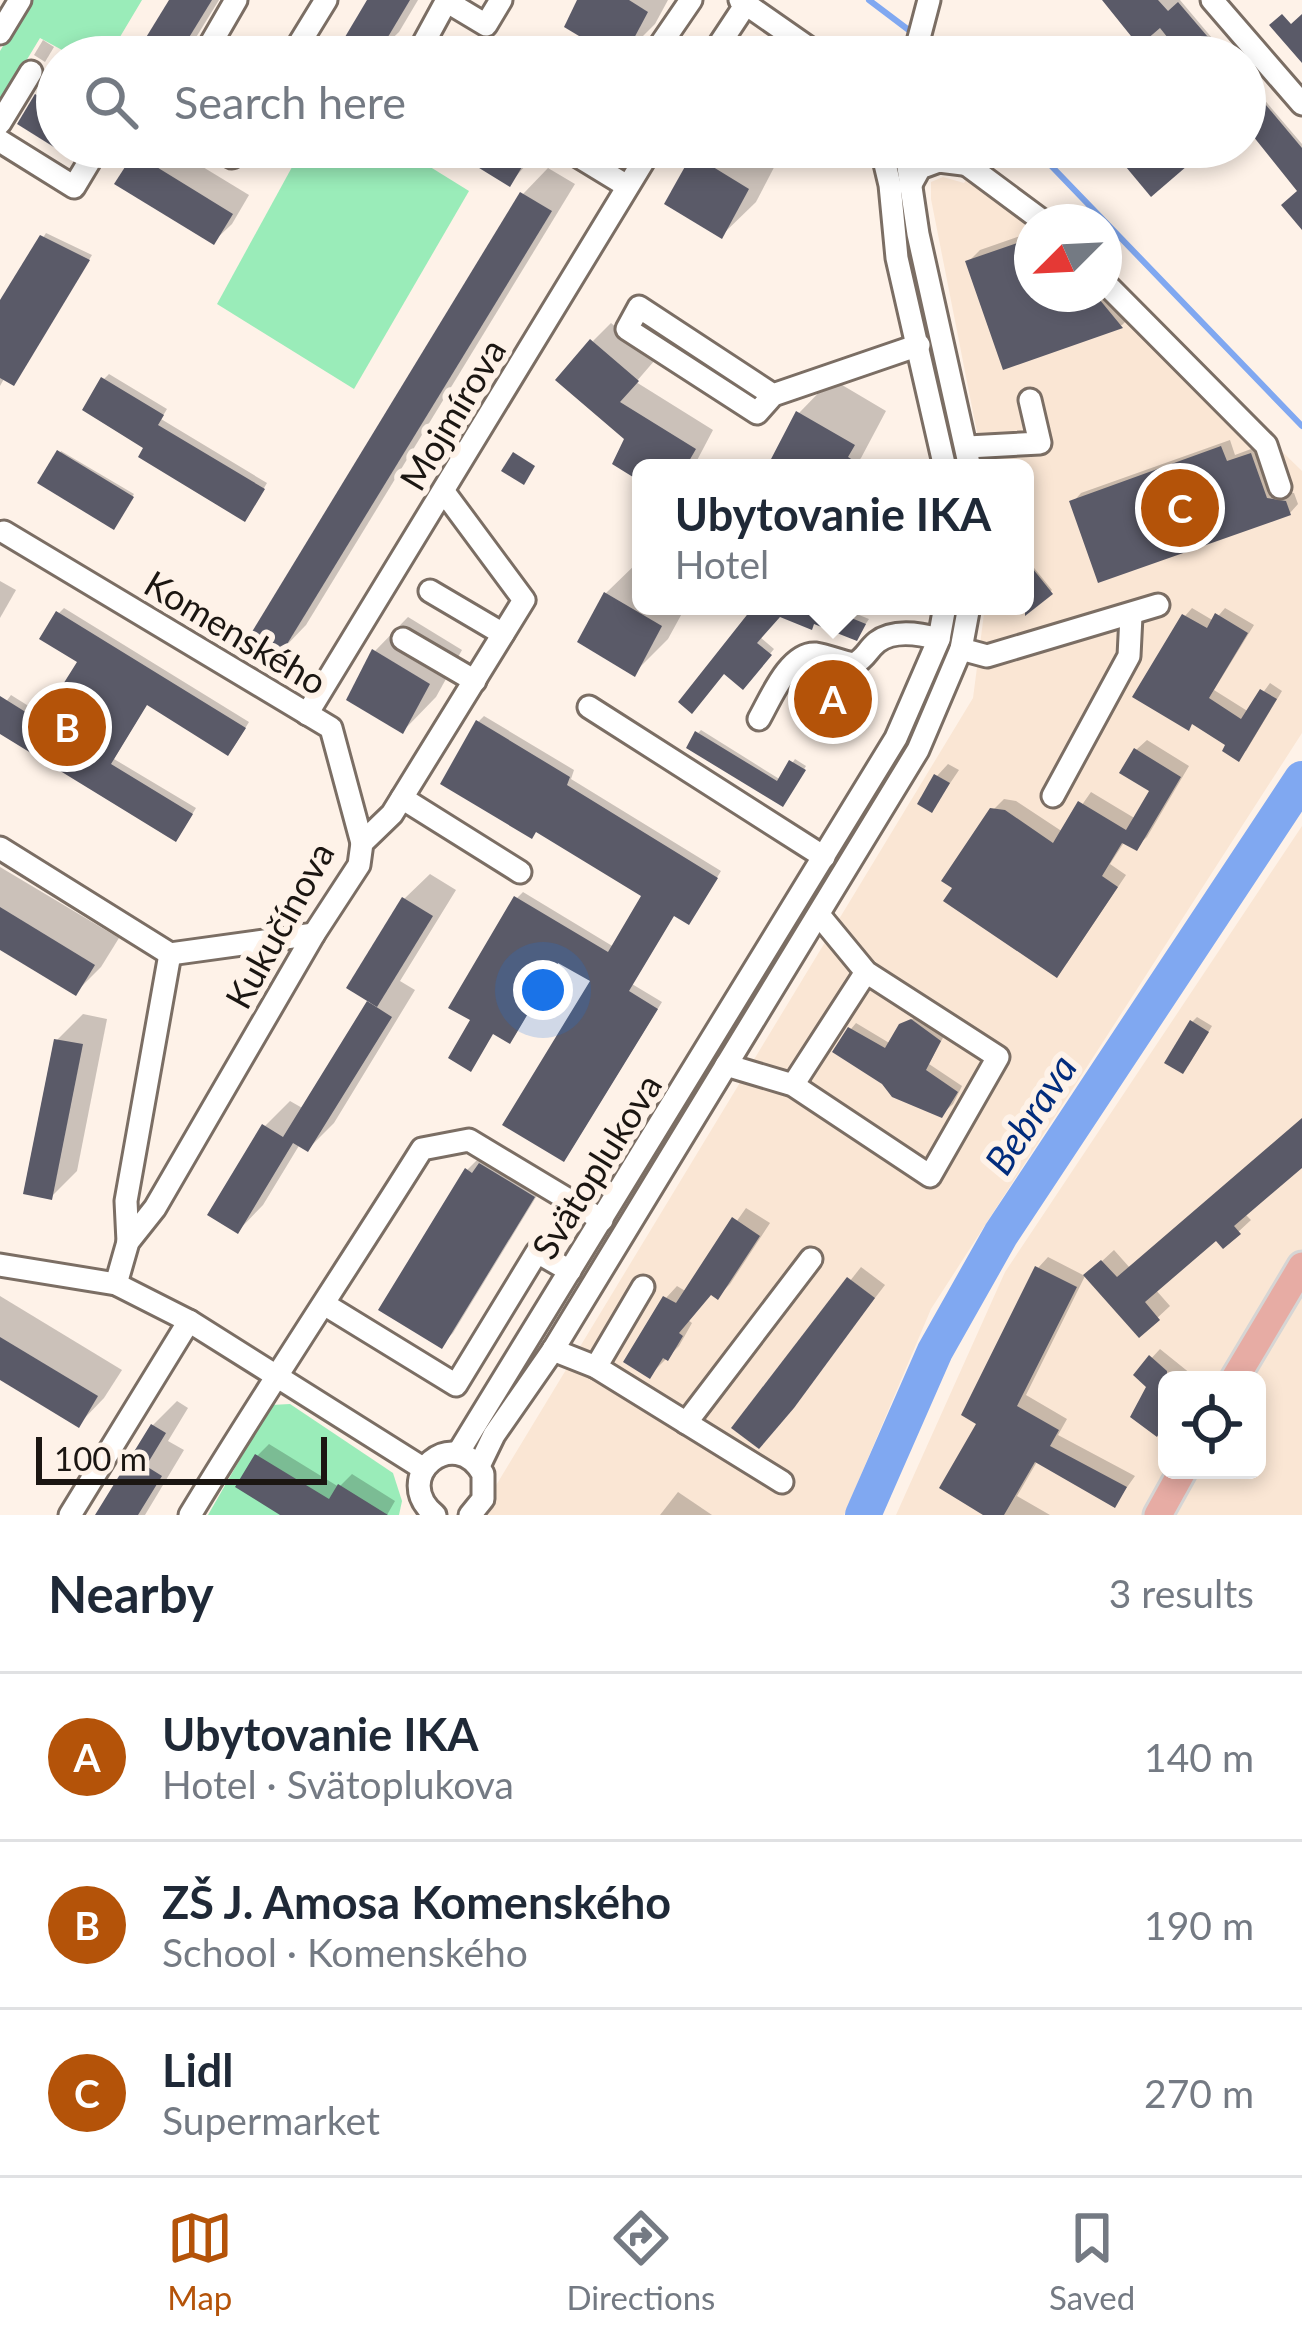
<!DOCTYPE html>
<meta charset="utf-8">
<style>
body{margin:0;font-family:Lato,sans-serif;background:#f2f2f3;color:#1f2937}
.controls{position:absolute;right:36px;bottom:36px;display:grid;overflow:hidden;border-radius:18px;box-shadow:0 6px 18px #0003}
.controls button{width:108px;height:108px;display:grid;place-items:center;padding:0;border:0;border-bottom:3px solid #e0e1e3;background:#fff;color:#1f2937;font:60px sans-serif}
.compass{position:absolute;left:1014px;top:204px;width:108px;height:108px;border-radius:50%;background:#fff;box-shadow:0 6px 18px #0003;rotate:246deg}
.scale{position:absolute;left:36px;bottom:30px;width:291px;box-sizing:border-box;padding-left:12px;border:6px solid #1b1612;border-top:0;font-size:33px;line-height:42px;white-space:nowrap;color:#1b1612;-webkit-text-stroke:9px #fef2e8;paint-order:stroke}
.you{position:absolute;left:543px;top:990px;width:42px;height:42px;margin:-30px;border:9px solid #fff;border-radius:50%;background:#1a73e8;box-shadow:0 0 0 18px #1a73e833}
.badge{display:grid;place-items:center;width:78px;height:78px;border-radius:50%;background:#b45309;color:#fff;font-size:39px;font-weight:700}
.pin{position:absolute;translate:-50% -50%;border:6px solid #fff;box-shadow:0 3px 12px #0006}
.popup{position:absolute;left:632px;top:459px;width:402px;height:156px;box-sizing:border-box;display:grid;place-content:center;border-radius:18px;background:#fff;filter:drop-shadow(0 3px 9px #0005);font-size:39px;white-space:nowrap;color:#747a83}
.popup b{font-size:45px;color:#1f2937}
.popup::after{content:'';position:absolute;left:50%;top:100%;margin-left:-24px;border:24px solid transparent;border-top-color:#fff}
.list{margin:0;padding:0;list-style:none}
h2{display:flex;justify-content:space-between;align-items:center;height:156px;margin:0;padding:0 48px;font-size:51px}
h2 small{font-size:39px;font-weight:400;color:#747a83}
.list li{display:grid;grid-template-columns:78px 1fr auto;gap:36px;align-items:center;box-sizing:border-box;height:168px;padding:0 48px;border-top:3px solid #e0e1e3}
.list b{display:block;font-size:45px;white-space:nowrap}
.list p{margin:0;font-size:39px;white-space:nowrap;color:#747a83}
.list em{font-size:39px;font-style:normal;color:#747a83}
.icon{flex:none;width:66px;height:66px;fill:none;stroke:currentColor;stroke-width:2;stroke-linecap:round;stroke-linejoin:round}
.map{position:relative;flex:none;width:1302px;height:1515px;overflow:hidden}
.search{position:absolute;background:#fff;box-shadow:0 6px 18px #0003;left:36px;right:36px;top:36px;height:132px;display:flex;align-items:center;gap:30px;box-sizing:border-box;padding:0 42px;border-radius:66px;color:#747a83;font-size:45px}
.sheet{height:660px;background:#fff}
nav{display:flex;justify-content:space-around;align-items:center;box-sizing:border-box;height:168px;border-top:3px solid #e0e1e3;background:#fff;font-size:33px;color:#747a83}
nav a{display:grid;justify-items:center;gap:6px}
nav .on{color:#b45309}
.map>svg:first-child{display:block}
.built{fill:#fae6d4;fill-rule:evenodd}
.green{fill:#9aecb9}
.shadow{fill:#0003}
.lines{fill:none;stroke-linecap:round;stroke-linejoin:round}
.stream{stroke:#80a8f1;stroke-width:6}
.river{stroke:#80a8f1;stroke-width:36}
.building{fill:#5a5a68}
.minor-casing{stroke:#7b6e64;stroke-width:27}
.major-casing{stroke:#d6d5d4;stroke-width:33}
.minor{stroke:#fff;stroke-width:21}
.major{stroke:#e7aca4;stroke-width:27}
.labels{text-anchor:middle;dominant-baseline:central;stroke-width:12;stroke-linejoin:round;paint-order:stroke}
.street-label{font-size:36px;fill:#1b1612;stroke:#fef2e8}
.water-label{font-size:39px;font-style:italic;fill:#022c7d;stroke:#fef2e8}
</style>
<div class="map">
<svg width="1302" height="1515" viewBox="0 0 1302 1515">
<rect width="100%" height="100%" fill="#fef2e8"/>
<!-- built -->
<g class="built">
<path d="M 982,157 L 1048,222 L 1032,222 L 1032,294 L 1104,294 L 1104,277 L 1302,471 L 1302,733 L 931,1309 L 844,1515 L 478,1515 L 973,698 L 985,606 L 1025,606 L 1025,468 L 984,468 L 931,199 L 931,182 L 943,177 L 964,183 Z"/>
<path d="M 1302,826 L 1302,1515 L 896,1515 L 1005,1272 ZM 1167,1380 L 1257,1380 L 1257,1470 L 1167,1470 Z"/>
</g>
<!-- green -->
<g class="green">
<path d="M 31,0 L 142,0 L 108,57 L 58,57 L 62,50 L 40,38 L 0,104 L 0,51 Z"/>
<path d="M 303,147 L 398,147 L 469,191 L 354,389 L 217,304 Z"/>
<path d="M 290,1404 L 393,1473 L 402,1501 L 399,1515 L 208,1515 L 271,1405 Z"/>
</g>
<!-- shadow -->
<g class="shadow">
<path d="M 172,0 L 219,0 L 184,57 L 138,57 Z"/>
<path d="M 371,0 L 418,0 L 399,32 L 373,57 Z"/>
<path d="M 582,0 L 668,0 L 655,24 L 622,57 Z"/>
<path d="M 1110,0 L 1180,0 L 1228,57 L 1188,57 L 1184,52 L 1178,57 L 1152,57 L 1108,2 Z"/>
<path d="M 43,40 L 54,47 L 45,62 L 34,55 Z"/>
<path d="M 1245,77 L 1302,144 L 1302,227 L 1301,191 L 1245,119 Z"/>
<path d="M 59,147 L 77,147 L 72,155 Z"/>
<path d="M 144,147 L 170,147 L 249,195 L 232,224 L 214,241 L 136,155 Z"/>
<path d="M 451,147 L 542,147 L 510,183 Z"/>
<path d="M 703,147 L 768,147 L 781,154 L 756,202 L 722,235 L 694,156 Z"/>
<path d="M 1152,147 L 1186,147 L 1194,156 L 1151,193 Z"/>
<path d="M 548,168 L 575,184 L 306,625 L 281,651 L 523,194 Z"/>
<path d="M 1032,232 L 1032,294 L 1104,294 L 1133,314 L 1122,325 L 1005,366 L 968,262 L 980,250 Z"/>
<path d="M 46,233 L 92,255 L 17,378 L 5,377 L 0,386 L 0,306 Z"/>
<path d="M 611,323 L 655,360 L 636,382 L 713,430 L 693,468 L 641,468 L 641,478 L 616,463 L 628,438 L 593,341 Z"/>
<path d="M 109,374 L 167,409 L 161,419 L 267,483 L 249,513 L 147,447 L 104,379 Z"/>
<path d="M 832,379 L 886,411 L 861,458 L 852,468 L 787,468 L 778,447 L 799,413 Z"/>
<path d="M 1230,440 L 1235,455 L 1259,446 L 1275,491 L 1294,493 L 1298,504 L 1290,513 L 1073,502 L 1081,493 Z"/>
<path d="M 61,451 L 134,494 L 114,526 L 41,482 Z"/>
<path d="M 1026,558 L 1052,590 L 1028,610 L 1024,606 Z"/>
<path d="M 640,560 L 641,606 L 686,606 L 668,639 L 634,673 L 581,641 L 606,593 Z"/>
<path d="M 0,581 L 16,590 L 0,618 Z"/>
<path d="M 759,606 L 837,606 L 869,619 L 857,637 L 816,621 L 779,614 L 760,637 L 774,649 L 748,681 Z"/>
<path d="M 64,608 L 249,722 L 233,748 L 148,702 L 114,759 L 196,808 L 180,834 L 0,731 L 0,710 L 11,695 L 46,717 L 81,661 L 59,613 Z"/>
<path d="M 1192,608 L 1214,621 L 1225,608 L 1254,625 L 1214,690 L 1249,712 L 1270,683 L 1282,691 L 1246,751 L 1193,722 L 1185,616 Z"/>
<path d="M 408,617 L 462,650 L 436,697 L 403,731 L 375,651 Z"/>
<path d="M 839,678 L 851,685 L 829,721 L 835,683 Z"/>
<path d="M 484,716 L 574,770 L 571,779 L 721,871 L 694,915 L 675,913 L 632,984 L 662,1002 L 569,1153 L 594,980 L 560,960 L 515,1035 L 474,1019 L 517,898 L 523,892 L 614,947 L 646,895 L 478,722 Z"/>
<path d="M 701,730 L 781,780 L 795,759 L 806,766 L 786,801 L 698,733 Z"/>
<path d="M 1147,740 L 1189,766 L 1147,837 L 1136,847 L 1125,841 L 1110,864 L 1126,875 L 1067,963 L 993,810 L 1004,799 L 1016,801 L 1063,832 L 1091,792 L 1136,819 L 1154,790 L 1136,750 Z"/>
<path d="M 948,764 L 959,770 L 932,810 L 937,776 Z"/>
<path d="M 0,867 L 119,938 L 101,967 L 76,992 L 0,947 Z"/>
<path d="M 430,874 L 456,890 L 400,981 L 415,990 L 334,1123 L 308,1149 L 300,1144 L 263,1205 L 238,1231 L 265,1126 L 290,1101 L 304,1109 L 372,1001 L 404,899 Z"/>
<path d="M 83,1014 L 107,1019 L 77,1171 L 51,1197 L 57,1040 Z"/>
<path d="M 918,1015 L 945,1034 L 929,1064 L 962,1086 L 953,1104 L 941,1115 L 851,1029 L 856,1023 L 891,1044 L 902,1026 Z"/>
<path d="M 1197,1017 L 1212,1026 L 1188,1066 L 1192,1022 Z"/>
<path d="M 1302,1120 L 1302,1164 L 1244,1213 L 1251,1220 L 1224,1245 L 1217,1237 L 1155,1289 L 1170,1306 L 1140,1334 L 1087,1275 L 1114,1250 L 1130,1268 Z"/>
<path d="M 493,1154 L 544,1184 L 453,1333 L 441,1345 L 467,1170 L 479,1158 L 484,1162 Z"/>
<path d="M 746,1208 L 770,1223 L 730,1284 L 718,1296 L 712,1292 L 688,1320 L 692,1323 L 679,1346 L 650,1375 L 666,1298 L 677,1286 L 687,1292 Z"/>
<path d="M 1048,1257 L 1085,1276 L 1026,1395 L 1067,1419 L 1058,1435 L 1135,1476 L 1115,1504 L 1038,1460 L 1017,1496 L 1050,1515 L 993,1515 L 980,1423 L 1038,1268 Z"/>
<path d="M 861,1267 L 885,1285 L 770,1434 L 735,1427 Z"/>
<path d="M 0,1296 L 122,1370 L 104,1398 L 79,1424 L 0,1376 Z"/>
<path d="M 1160,1349 L 1196,1378 L 1167,1380 L 1167,1421 L 1156,1433 L 1150,1386 L 1137,1374 Z"/>
<path d="M 177,1401 L 188,1408 L 168,1441 L 184,1450 L 145,1515 L 98,1515 L 153,1425 Z"/>
<path d="M 269,1444 L 339,1487 L 352,1474 L 395,1501 L 387,1515 L 286,1515 L 257,1456 Z"/>
<path d="M 678,1492 L 712,1515 L 660,1515 Z"/>
</g>
<g class="lines">
<!-- stream -->
<g class="stream">
<path d="M 869,0 L 914,34"/>
<path d="M 925,42 L 945,57"/>
<path d="M 1033,147 L 1302,426"/>
</g>
<!-- river -->
<path class="river" d="M 863,1515 L 935,1351 L 1001,1234 L 1302,779"/>
</g>
<!-- building -->
<g class="building">
<path d="M 169,0 L 212,0 L 177,57 L 134,57 Z"/>
<path d="M 367,0 L 410,0 L 376,57 L 367,57 L 342,42 Z"/>
<path d="M 577,0 L 629,0 L 648,12 L 624,57 L 614,57 L 564,27 Z"/>
<path d="M 1102,0 L 1158,0 L 1168,11 L 1178,2 L 1225,57 L 1183,57 L 1160,28 L 1139,46 Z"/>
<path d="M 1282,14 L 1291,24 L 1302,14 L 1302,63 L 1269,25 Z"/>
<path d="M 1245,80 L 1302,148 L 1302,230 L 1281,205 L 1297,191 L 1245,126 Z"/>
<path d="M 35,94 L 57,107 L 57,149 L 17,124 Z"/>
<path d="M 445,147 L 516,147 L 529,155 L 510,187 Z"/>
<path d="M 1150,147 L 1171,147 L 1187,166 L 1151,197 L 1126,167 Z"/>
<path d="M 134,153 L 233,214 L 214,245 L 114,184 Z"/>
<path d="M 692,154 L 749,189 L 722,239 L 664,204 Z"/>
<path d="M 520,192 L 552,211 L 281,654 L 250,635 Z"/>
<path d="M 40,235 L 90,260 L 14,386 L 0,378 L 0,300 Z"/>
<path d="M 1032,238 L 1032,294 L 1095,294 L 1123,328 L 1003,370 L 965,261 Z"/>
<path d="M 590,339 L 639,381 L 620,402 L 696,449 L 685,468 L 641,468 L 641,482 L 612,464 L 624,439 L 555,380 Z"/>
<path d="M 101,377 L 164,415 L 158,425 L 265,489 L 245,522 L 138,457 L 143,448 L 82,410 Z"/>
<path d="M 796,411 L 855,445 L 848,457 L 866,468 L 781,468 L 770,461 Z"/>
<path d="M 1221,446 L 1227,461 L 1251,453 L 1267,498 L 1286,501 L 1291,515 L 1098,583 L 1069,501 Z"/>
<path d="M 57,450 L 134,497 L 114,530 L 37,483 Z"/>
<path d="M 513,452 L 535,466 L 524,485 L 501,471 Z"/>
<path d="M 1025,559 L 1053,594 L 1025,616 Z"/>
<path d="M 604,592 L 662,626 L 635,677 L 577,642 Z"/>
<path d="M 754,606 L 822,606 L 866,624 L 857,641 L 814,624 L 812,630 L 780,617 L 757,643 L 772,655 L 743,690 L 724,674 L 692,714 L 678,702 Z"/>
<path d="M 56,611 L 246,728 L 228,756 L 147,705 L 111,764 L 193,814 L 176,842 L 0,734 L 0,696 L 40,721 L 77,662 L 39,639 Z"/>
<path d="M 1215,613 L 1248,633 L 1209,698 L 1241,719 L 1260,689 L 1277,699 L 1239,762 L 1222,751 L 1225,745 L 1192,724 L 1189,731 L 1132,697 L 1182,614 L 1207,628 Z"/>
<path d="M 372,649 L 430,684 L 403,734 L 346,700 Z"/>
<path d="M 832,681 L 849,691 L 825,730 L 808,720 Z"/>
<path d="M 476,720 L 570,777 L 567,785 L 718,878 L 689,925 L 674,916 L 629,991 L 658,1009 L 564,1162 L 502,1125 L 590,981 L 558,963 L 510,1044 L 493,1034 L 471,1072 L 448,1058 L 470,1020 L 448,1008 L 514,896 L 608,952 L 641,896 L 536,832 L 532,839 L 440,784 Z"/>
<path d="M 695,731 L 777,781 L 789,760 L 806,770 L 783,807 L 686,748 Z"/>
<path d="M 1134,748 L 1181,777 L 1137,851 L 1122,843 L 1102,876 L 1118,887 L 1057,978 L 943,901 L 952,888 L 941,881 L 990,808 L 1005,810 L 1053,843 L 1078,801 L 1126,830 L 1149,791 L 1119,773 Z"/>
<path d="M 934,774 L 950,783 L 932,813 L 917,804 Z"/>
<path d="M 402,897 L 433,916 L 377,1007 L 346,988 Z"/>
<path d="M 0,907 L 95,965 L 76,996 L 0,950 Z"/>
<path d="M 367,1001 L 392,1017 L 308,1152 L 293,1143 L 238,1234 L 207,1215 L 262,1124 L 283,1137 Z"/>
<path d="M 911,1019 L 941,1041 L 926,1070 L 958,1092 L 942,1118 L 892,1097 L 882,1084 L 832,1052 L 848,1027 L 885,1048 L 899,1024 Z"/>
<path d="M 1190,1020 L 1209,1032 L 1183,1074 L 1164,1063 Z"/>
<path d="M 54,1039 L 83,1044 L 52,1200 L 23,1194 Z"/>
<path d="M 1302,1118 L 1302,1168 L 1234,1226 L 1241,1234 L 1223,1249 L 1216,1241 L 1145,1302 L 1160,1320 L 1139,1338 L 1083,1275 L 1101,1260 L 1117,1277 Z"/>
<path d="M 479,1163 L 535,1197 L 442,1349 L 378,1310 L 465,1168 L 472,1173 Z"/>
<path d="M 732,1217 L 760,1236 L 718,1300 L 711,1295 L 679,1333 L 683,1336 L 668,1361 L 663,1358 L 650,1379 L 623,1362 L 663,1296 L 676,1303 Z"/>
<path d="M 1035,1266 L 1077,1287 L 1017,1406 L 1059,1430 L 1050,1446 L 1127,1487 L 1115,1508 L 1035,1462 L 1004,1515 L 983,1515 L 939,1488 L 976,1424 L 961,1415 Z"/>
<path d="M 847,1277 L 875,1298 L 794,1408 L 759,1449 L 731,1428 Z"/>
<path d="M 0,1337 L 98,1396 L 79,1428 L 0,1380 Z"/>
<path d="M 1149,1355 L 1167,1371 L 1167,1419 L 1157,1437 L 1130,1417 L 1146,1387 L 1133,1375 Z"/>
<path d="M 151,1424 L 166,1433 L 146,1466 L 162,1476 L 138,1515 L 95,1515 Z"/>
<path d="M 255,1454 L 329,1499 L 338,1484 L 388,1515 L 280,1515 L 235,1487 Z"/>
</g>
<g class="lines">
<!-- minor casing -->
<g class="minor-casing">
<g id="minor">
<path d="M 740,0 L 822,57"/>
<path d="M 1212,0 L 1302,104"/>
<path d="M 446,1 L 486,25 L 501,0"/>
<path d="M 0,33 L 20,0"/>
<path d="M 203,57 L 236,0"/>
<path d="M 291,57 L 326,0"/>
<path d="M 416,57 L 447,0"/>
<path d="M 652,57 L 691,0"/>
<path d="M 711,57 L 746,4"/>
<path d="M 914,57 L 929,0"/>
<path d="M 0,123 L 31,72"/>
<path d="M 0,141 L 74,187 L 98,147"/>
<path d="M 215,147 L 232,157 L 238,147"/>
<path d="M 563,147 L 627,186"/>
<path d="M 881,147 L 890,185 L 897,258 L 945,468"/>
<path d="M 905,147 L 918,234 L 970,468"/>
<path d="M 943,147 L 1044,222"/>
<path d="M 768,151 L 770,147"/>
<path d="M 910,186 L 920,168 L 939,161 L 963,164"/>
<path d="M 1104,282 L 1266,445 L 1280,487"/>
<path d="M 773,395 L 639,307 L 627,329 L 757,413 L 773,395 L 919,345"/>
<path d="M 968,447 L 1040,443 L 1030,400"/>
<path d="M 4,532 L 331,728 L 362,843"/>
<path d="M 430,591 L 503,634"/>
<path d="M 403,639 L 475,681"/>
<path d="M 961,649 L 987,656 L 1158,605"/>
<path d="M 589,707 L 824,857"/>
<path d="M 307,714 L 652,147"/>
<path d="M 759,719 C 770,700 789,652 816,654 C 828,656 841,662 854,664 C 866,658 867,650 877,642 C 894,629 921,634 939,639"/>
<path d="M 1053,796 L 1129,656 L 1131,616"/>
<path d="M 402,798 L 520,872"/>
<path d="M 0,848 L 170,954"/>
<path d="M 170,954 L 314,934"/>
<path d="M 726,1065 L 793,1085 L 930,1176 L 998,1057 L 866,972 L 819,915"/>
<path d="M 793,1085 L 866,972"/>
<path d="M 128,1242 L 126,1201 L 170,954"/>
<path d="M 0,1265 L 116,1284 L 189,1321 L 424,1469"/>
<path d="M 116,1284 L 128,1242 L 155,1208 L 314,934 L 359,865 L 362,843 L 392,814 L 524,600 L 444,492"/>
<path d="M 324,1304 L 456,1385 L 537,1252 L 570,1271"/>
<path d="M 553,1350 L 596,1367 L 782,1482"/>
<path d="M 596,1367 L 643,1287"/>
<path d="M 686,1423 L 811,1259"/>
<path d="M 458,1453 L 896,738 L 939,639 L 945,606"/>
<path d="M 479,1466 L 494,1435 L 553,1350 L 918,750 L 961,649 L 969,606"/>
<path d="M 70,1515 L 189,1321"/>
<path d="M 190,1515 C 265,1391 345,1272 422,1149 L 469,1140 L 602,1220"/>
<path d="M 435,1515 C 389,1477 455,1423 483,1474 L 483,1499 L 470,1515"/>
</g>
</g>
<!-- major casing -->
<g class="major-casing">
<g id="major">
<path d="M 1234,1380 L 1302,1266"/>
<path d="M 1158,1515 L 1183,1470"/>
</g>
</g>
<!-- minor -->
<use href="#minor" class="minor"/>
<!-- major -->
<use href="#major" class="major"/>
</g>
<g class="labels">
<!-- street labels -->
<g class="street-label">
<text transform="translate(452 414) rotate(-59)">Mojmírova</text>
<text transform="translate(236 632) rotate(31)">Komenského</text>
<text transform="translate(279 925) rotate(-61)">Kukučínova</text>
<text transform="translate(596 1166) rotate(-58)">Svätoplukova</text>
</g>
<!-- water labels -->
<g class="water-label">
<text transform="translate(1030 1114) rotate(-57)">Bebrava</text>
</g>
</g>
</svg>
<div class="controls">
<button><svg class="icon" aria-label="locate" viewBox="0 0 24 24"><circle cx="12" cy="12" r="6"/><path d="M12 2v4M12 18v4M2 12h4M18 12h4"/></svg></button>
</div>
<svg class="compass" viewBox="-18 -18 36 36"><path d="M0-13l5 13h-10z" fill="#e53935"/><path d="M0 13l5-13h-10z" fill="#747a83"/></svg>
<div class="scale">100 m</div>
<div class="you"></div>
<div class="pin badge" style="left:833px;top:699px">A</div>
<div class="popup"><b>Ubytovanie IKA</b>Hotel</div>
<div class="pin badge" style="left:67px;top:727px">B</div>
<div class="pin badge" style="left:1180px;top:508px">C</div>
<div class="search"><svg class="icon" aria-label="search" viewBox="0 0 24 24"><circle cx="10" cy="10" r="6"/><path d="M15 15l6 6"/></svg>Search here</div>
</div>
<section class="sheet">
<h2>Nearby<small>3 results</small></h2>
<ul class="list">
<li><span class="badge">A</span><div><b>Ubytovanie IKA</b><p>Hotel · Svätoplukova</p></div><em>140 m</em></li>
<li><span class="badge">B</span><div><b>ZŠ J. Amosa Komenského</b><p>School · Komenského</p></div><em>190 m</em></li>
<li><span class="badge">C</span><div><b>Lidl</b><p>Supermarket</p></div><em>270 m</em></li>
</ul>
</section>
<nav>
<a class="on"><svg class="icon" aria-label="map" viewBox="0 0 24 24"><path d="M3 6l6-2 6 2 6-2v14l-6 2-6-2-6 2zM9 4v14M15 6v14"/></svg>Map</a>
<a><svg class="icon" aria-label="directions" viewBox="0 0 24 24"><path d="M12 3l9 9-9 9-9-9zM9 14v-3h6M13 9l2 2-2 2"/></svg>Directions</a>
<a><svg class="icon" aria-label="saved" viewBox="0 0 24 24"><path d="M7 4h10v16l-5-4-5 4z"/></svg>Saved</a>
</nav>
